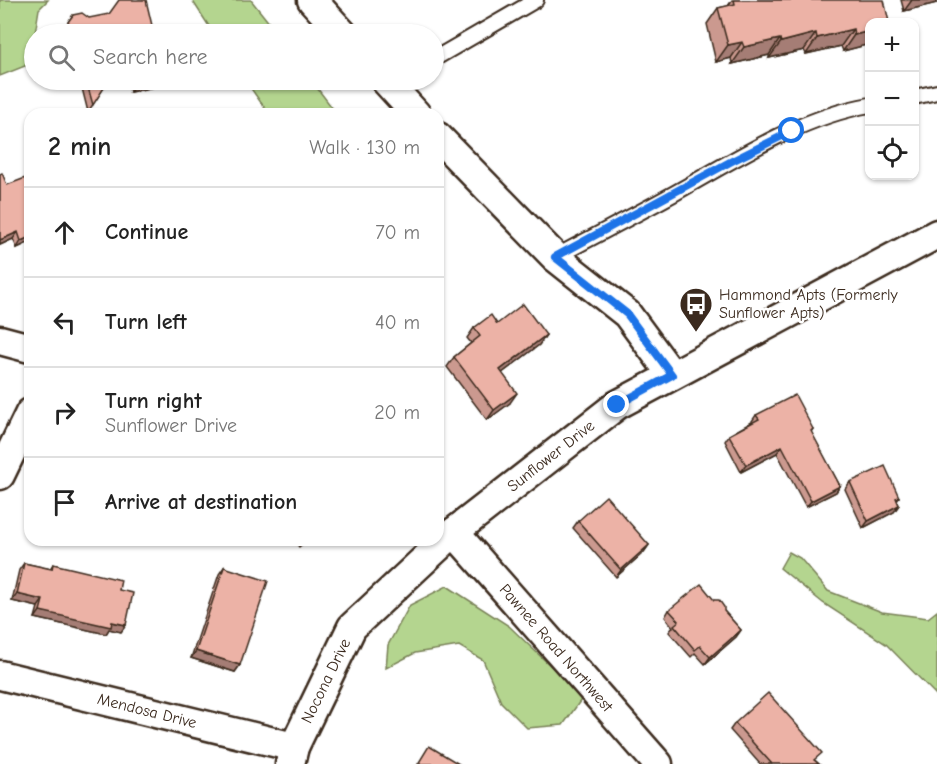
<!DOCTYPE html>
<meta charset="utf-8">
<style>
body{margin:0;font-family:"Comic Neue",sans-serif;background:#f6f6f6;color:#222}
.controls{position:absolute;right:18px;top:18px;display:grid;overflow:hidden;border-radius:12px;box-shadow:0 2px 4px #0004}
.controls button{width:54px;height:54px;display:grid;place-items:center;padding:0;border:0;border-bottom:2px solid #e0e0e0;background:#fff;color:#222;font:30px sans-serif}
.stop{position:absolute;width:18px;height:18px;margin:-14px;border:4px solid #1a73e8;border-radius:50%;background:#fff}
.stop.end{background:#1a73e8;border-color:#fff;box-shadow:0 2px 6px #0008}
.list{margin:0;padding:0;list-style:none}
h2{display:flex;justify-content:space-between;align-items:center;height:78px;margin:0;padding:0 24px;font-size:26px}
h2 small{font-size:20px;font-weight:400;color:#767676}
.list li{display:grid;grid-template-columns:39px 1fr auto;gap:18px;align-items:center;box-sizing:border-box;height:90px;padding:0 24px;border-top:2px solid #e0e0e0}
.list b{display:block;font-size:22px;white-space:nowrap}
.list p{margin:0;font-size:20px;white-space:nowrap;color:#767676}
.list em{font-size:20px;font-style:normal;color:#767676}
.icon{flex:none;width:33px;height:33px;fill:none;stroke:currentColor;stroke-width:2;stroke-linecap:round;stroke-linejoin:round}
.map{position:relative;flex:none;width:937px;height:764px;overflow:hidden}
.search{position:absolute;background:#fff;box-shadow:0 2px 4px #0004;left:24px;top:24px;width:420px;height:66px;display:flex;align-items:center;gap:15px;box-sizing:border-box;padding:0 21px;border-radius:33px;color:#767676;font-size:22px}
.panel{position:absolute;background:#fff;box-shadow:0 2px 4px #0004;left:24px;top:108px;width:420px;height:438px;border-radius:18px}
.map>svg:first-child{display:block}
.green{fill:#b4d58f;stroke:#788056;stroke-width:1.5}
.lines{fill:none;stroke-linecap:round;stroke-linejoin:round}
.lane-casing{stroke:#3b2a1e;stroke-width:18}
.street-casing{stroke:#3b2a1e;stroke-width:33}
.lane{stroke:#fff;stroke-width:14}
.street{stroke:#fff;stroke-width:28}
.wall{fill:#cb998f;stroke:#3b2a1e;stroke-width:1.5}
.shaded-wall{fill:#a57d74;stroke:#3b2a1e;stroke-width:1.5}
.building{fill:#ecb2a6;stroke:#3b2a1e;stroke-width:1.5}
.route{stroke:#1a73e8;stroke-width:8}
.labels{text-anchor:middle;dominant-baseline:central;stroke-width:5;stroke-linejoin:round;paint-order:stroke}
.poi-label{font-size:16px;fill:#3b2a1e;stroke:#fff;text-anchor:start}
.street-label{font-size:16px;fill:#3b2a1e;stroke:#fff}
</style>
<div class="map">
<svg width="937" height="764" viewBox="0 0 937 764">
<rect width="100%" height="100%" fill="#fff"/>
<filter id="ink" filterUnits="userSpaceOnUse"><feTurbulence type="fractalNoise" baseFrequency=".0167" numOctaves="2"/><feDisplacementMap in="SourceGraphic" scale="12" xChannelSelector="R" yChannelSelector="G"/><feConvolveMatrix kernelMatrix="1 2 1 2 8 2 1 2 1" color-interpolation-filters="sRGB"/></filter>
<g filter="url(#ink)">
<!-- green -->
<g class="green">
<path d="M 0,0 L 48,0 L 39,9 L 30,64 L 0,76 Z"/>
<path d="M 192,0 L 251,0 L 278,34 L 214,34 Z"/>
<path d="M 245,80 L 311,80 L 337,114 L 269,114 Z"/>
<path d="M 789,552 L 800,558 L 828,591 L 882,612 L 928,618 L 937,611 L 937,696 L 886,644 L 823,603 L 780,568 Z"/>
<path d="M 447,586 L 509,626 L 583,697 L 563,725 L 527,728 L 501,702 L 483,660 L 459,646 L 415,653 L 386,668 L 388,645 L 410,605 Z"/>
</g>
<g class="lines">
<!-- lane casing -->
<g class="lane-casing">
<g id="lane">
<path d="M 434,59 L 536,0"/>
<path d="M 914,97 L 937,92"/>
<path d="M 555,257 C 595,236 635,215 675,193 C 736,159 800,117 870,105"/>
</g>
</g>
<!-- street casing -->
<g class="street-casing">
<g id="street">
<path d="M 312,0 L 343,34"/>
<path d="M 385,80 L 416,114"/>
<path d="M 438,137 L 555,257 L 627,314 L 672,375"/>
<path d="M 0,340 L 30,348"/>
<path d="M 0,475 L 30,413"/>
<path d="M 454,532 L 658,764"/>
<path d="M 0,675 L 294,747"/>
<path d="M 290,764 L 294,747 L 352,627 L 454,532 L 617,405 L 937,234"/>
</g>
</g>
<!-- lane -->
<use href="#lane" class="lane"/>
<!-- street -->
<use href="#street" class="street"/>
</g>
<!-- wall -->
<g class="wall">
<path d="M 732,0 L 810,0 L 870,22 L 870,44 L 843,51 L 841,46 L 806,54 L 804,50 L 769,58 L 769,55 L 732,64 L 731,58 L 716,62 L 707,24 L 718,8 L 728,6 Z"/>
<path d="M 901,0 L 937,0 L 937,3 L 904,11 Z"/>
<path d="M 73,15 L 89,18 L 154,34 L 64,34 L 63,29 Z"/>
<path d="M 72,80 L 109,80 L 88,112 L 80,80 L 72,82 Z"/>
<path d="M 127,80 L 163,80 L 159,86 L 130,92 Z"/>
<path d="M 0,174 L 30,242 L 17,248 L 13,239 L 0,245 Z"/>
<path d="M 497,324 L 546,335 L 539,345 L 502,373 L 510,403 L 487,420 L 447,367 L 454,357 L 471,343 L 467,338 L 474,328 Z"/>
<path d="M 756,415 L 813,429 L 811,432 L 840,486 L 836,492 L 806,507 L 777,453 L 741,472 L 725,441 L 729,435 L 752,422 L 752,421 Z"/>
<path d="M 850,482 L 899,497 L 897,500 L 899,505 L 894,512 L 863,528 L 845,489 Z"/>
<path d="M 578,521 L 649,545 L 644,552 L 616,577 L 573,528 Z"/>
<path d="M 294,540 L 307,540 L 299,547 Z"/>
<path d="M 24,563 L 50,569 L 53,564 L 119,590 L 126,625 L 121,632 L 109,629 L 106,634 L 35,618 L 38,607 L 12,601 L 19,570 Z"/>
<path d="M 224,567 L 240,665 L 235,672 L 191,658 L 219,574 Z"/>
<path d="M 669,610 L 724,611 L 741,630 L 736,637 L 705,664 L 695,653 L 691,657 L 669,632 L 673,627 L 665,617 Z"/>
<path d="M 735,723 L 816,761 L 819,764 L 760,764 L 730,730 Z"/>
</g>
<!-- shaded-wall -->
<g class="shaded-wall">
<path d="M 912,0 L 937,0 L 937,3 L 904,11 Z"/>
<path d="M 853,29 L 841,46 L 806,54 L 817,38 Z"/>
<path d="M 870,31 L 870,44 L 843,51 L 854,35 Z"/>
<path d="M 816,33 L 804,50 L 769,58 L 781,42 Z"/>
<path d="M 780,39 L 769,55 L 732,64 L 744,47 Z"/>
<path d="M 742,42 L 731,58 L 716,62 L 728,45 Z"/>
<path d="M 160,80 L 163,80 L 159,86 L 130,92 L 135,85 Z"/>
<path d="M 18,232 L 13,239 L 0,245 L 0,240 Z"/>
<path d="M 30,237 L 30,242 L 17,248 L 21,241 Z"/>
<path d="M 546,335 L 539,345 L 493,380 L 500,370 Z"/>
<path d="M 517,393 L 510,403 L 487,420 L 494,410 Z"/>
<path d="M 782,446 L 777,453 L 741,472 L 746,465 Z"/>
<path d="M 840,486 L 836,492 L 806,507 L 811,501 Z"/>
<path d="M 899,505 L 894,512 L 863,528 L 868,521 Z"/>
<path d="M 649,545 L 644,552 L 616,577 L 621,570 Z"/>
<path d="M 17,594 L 43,600 L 38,607 L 12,601 Z"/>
<path d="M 40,611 L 112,622 L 126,625 L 121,632 L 109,629 L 106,634 L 35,618 Z"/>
<path d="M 741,630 L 736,637 L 705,664 L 710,657 Z"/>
<path d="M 196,651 L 240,665 L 235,672 L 191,658 Z"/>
</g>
<!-- building -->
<g class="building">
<path d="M 119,0 L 146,0 L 154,34 L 70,34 L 68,22 L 73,15 L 82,13 L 89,18 L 109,14 Z"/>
<path d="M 734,0 L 884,0 L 889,22 L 870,22 L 870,31 L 854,35 L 853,29 L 817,38 L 816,33 L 781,42 L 780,39 L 744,47 L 742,42 L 728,45 L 718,8 L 735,4 Z"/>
<path d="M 86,80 L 109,80 L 93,105 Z"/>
<path d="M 134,80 L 160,80 L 135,85 Z"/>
<path d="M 2,173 L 7,185 L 28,177 L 30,182 L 30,237 L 21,241 L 18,232 L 0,240 L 0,174 Z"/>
<path d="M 523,304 L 546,335 L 500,370 L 517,393 L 494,410 L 454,357 L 480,336 L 474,328 L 491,315 L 497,324 Z"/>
<path d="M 795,395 L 813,429 L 811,431 L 840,486 L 811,501 L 782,446 L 746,465 L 729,435 L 759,419 L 756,415 Z"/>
<path d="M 885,466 L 899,497 L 896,498 L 899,505 L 868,521 L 850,482 Z"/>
<path d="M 606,496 L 649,545 L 621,570 L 578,521 Z"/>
<path d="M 24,563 L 52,569 L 53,564 L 121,580 L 119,590 L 133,593 L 126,625 L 112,622 L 111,627 L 40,611 L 43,600 L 17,594 Z"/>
<path d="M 224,567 L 268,581 L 240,665 L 196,651 Z"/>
<path d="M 701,584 L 714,600 L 719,600 L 724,607 L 724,611 L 741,630 L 710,657 L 700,646 L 695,650 L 674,625 L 679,621 L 669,610 Z"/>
<path d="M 768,693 L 822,753 L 814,760 L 819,764 L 772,764 L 735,723 Z"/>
<path d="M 429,746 L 459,764 L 418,764 Z"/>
</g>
</g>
<g class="lines" filter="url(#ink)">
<!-- route -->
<path class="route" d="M 617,405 L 672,375 L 627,314 L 555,257 L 730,162 L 792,131"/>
</g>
<!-- icons -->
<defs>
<g id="bus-pin" transform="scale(1.725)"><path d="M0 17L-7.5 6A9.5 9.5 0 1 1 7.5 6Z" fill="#3b2a1e" stroke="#fff"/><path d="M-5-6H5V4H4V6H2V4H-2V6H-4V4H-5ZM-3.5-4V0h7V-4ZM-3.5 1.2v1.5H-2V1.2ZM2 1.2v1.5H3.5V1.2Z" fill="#fff"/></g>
</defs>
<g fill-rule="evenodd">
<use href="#bus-pin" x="696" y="304"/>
</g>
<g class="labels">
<!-- poi labels -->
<g class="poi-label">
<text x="719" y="295">Hammond Apts (Formerly<tspan x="719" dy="18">Sunflower Apts)</tspan></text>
</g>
<!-- street labels -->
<g class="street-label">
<text transform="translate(551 456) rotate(-38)">Sunflower Drive</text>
<text transform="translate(556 648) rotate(49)">Pawnee Road Northwest</text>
<text transform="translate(326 681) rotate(-64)">Nocona Drive</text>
<text transform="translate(147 711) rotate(14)">Mendosa Drive</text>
</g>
</g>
</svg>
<div class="controls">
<button>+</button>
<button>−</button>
<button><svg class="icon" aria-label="locate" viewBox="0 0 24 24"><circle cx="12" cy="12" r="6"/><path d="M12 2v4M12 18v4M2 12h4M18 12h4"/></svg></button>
</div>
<div class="stop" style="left:792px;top:131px"></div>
<div class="stop end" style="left:617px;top:405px"></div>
<div class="search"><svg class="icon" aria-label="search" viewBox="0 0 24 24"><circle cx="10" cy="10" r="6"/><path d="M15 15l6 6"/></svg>Search here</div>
<section class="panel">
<h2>2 min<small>Walk · 130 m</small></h2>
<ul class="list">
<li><svg class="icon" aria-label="ahead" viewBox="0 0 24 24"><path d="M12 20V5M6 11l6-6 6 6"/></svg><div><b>Continue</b></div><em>70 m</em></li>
<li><svg class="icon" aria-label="left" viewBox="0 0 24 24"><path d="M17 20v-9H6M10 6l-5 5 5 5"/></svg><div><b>Turn left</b></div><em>40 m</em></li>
<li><svg class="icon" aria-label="right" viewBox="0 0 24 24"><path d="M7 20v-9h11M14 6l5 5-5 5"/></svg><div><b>Turn right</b><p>Sunflower Drive</p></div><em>20 m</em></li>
<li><svg class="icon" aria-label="arrive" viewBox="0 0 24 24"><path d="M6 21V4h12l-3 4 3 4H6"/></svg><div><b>Arrive at destination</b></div></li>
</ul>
</section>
</div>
